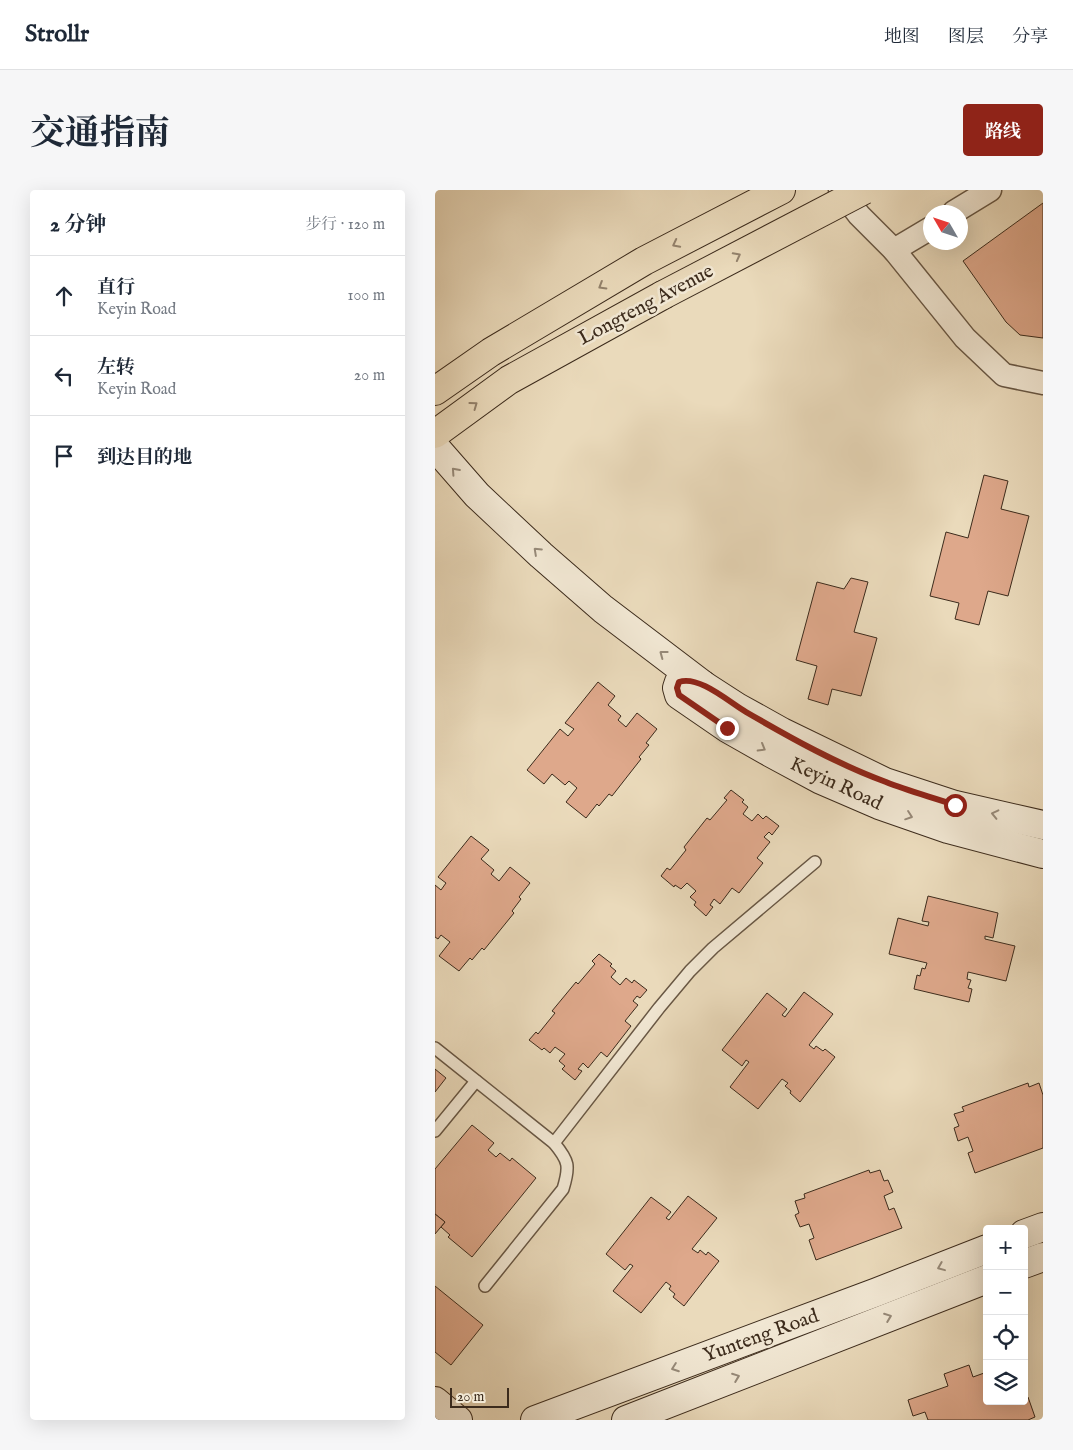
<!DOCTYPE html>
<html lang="zh">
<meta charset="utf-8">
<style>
body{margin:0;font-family:"IM FELL English","Noto Serif SC",serif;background:#f6f6f7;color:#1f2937}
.controls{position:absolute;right:15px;bottom:15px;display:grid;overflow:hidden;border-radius:5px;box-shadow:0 5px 20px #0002}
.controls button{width:45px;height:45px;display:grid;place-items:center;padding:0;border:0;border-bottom:1px solid #e0e1e3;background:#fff;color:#1f2937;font:25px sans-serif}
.compass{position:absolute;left:488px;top:15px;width:45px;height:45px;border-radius:50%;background:#fff;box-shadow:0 5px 20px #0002;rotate:309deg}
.scale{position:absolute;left:15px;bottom:12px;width:59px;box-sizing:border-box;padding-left:5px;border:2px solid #3c2b1c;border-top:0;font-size:14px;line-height:18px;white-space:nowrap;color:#3c2b1c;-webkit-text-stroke:4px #f1e7d3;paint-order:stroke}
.stop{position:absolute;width:15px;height:15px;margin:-11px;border:4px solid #8f2418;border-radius:50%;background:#fff}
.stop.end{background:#8f2418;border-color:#fff;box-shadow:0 1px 5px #0008}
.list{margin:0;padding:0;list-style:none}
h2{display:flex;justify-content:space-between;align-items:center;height:65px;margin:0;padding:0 20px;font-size:21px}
h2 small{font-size:16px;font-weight:400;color:#747a83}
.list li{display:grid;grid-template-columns:32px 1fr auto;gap:15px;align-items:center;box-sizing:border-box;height:80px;padding:0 20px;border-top:1px solid #e0e1e3}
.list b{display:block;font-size:19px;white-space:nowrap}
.list p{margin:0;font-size:16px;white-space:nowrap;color:#747a83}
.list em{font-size:16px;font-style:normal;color:#747a83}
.icon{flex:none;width:28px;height:28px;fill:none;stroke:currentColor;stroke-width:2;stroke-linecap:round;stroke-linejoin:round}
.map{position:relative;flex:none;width:608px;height:1230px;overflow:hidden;border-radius:5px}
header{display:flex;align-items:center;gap:30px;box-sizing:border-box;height:70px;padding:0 25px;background:#fff;border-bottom:1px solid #e0e1e3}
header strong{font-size:24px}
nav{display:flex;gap:28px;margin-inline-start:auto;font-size:18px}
.intro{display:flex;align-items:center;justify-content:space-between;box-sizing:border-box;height:120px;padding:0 30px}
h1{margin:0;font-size:35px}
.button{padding:12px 22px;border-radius:5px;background:#8f2418;color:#fff;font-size:18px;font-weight:700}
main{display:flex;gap:30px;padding:0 30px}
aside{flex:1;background:#fff;border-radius:5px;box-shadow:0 5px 20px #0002}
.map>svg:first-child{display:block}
.building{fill:#dea88b;stroke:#3c2b1c}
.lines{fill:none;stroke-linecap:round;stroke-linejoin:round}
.lane-casing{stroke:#685744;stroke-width:14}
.street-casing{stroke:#685744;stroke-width:25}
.secondary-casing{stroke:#3c2b1c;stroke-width:30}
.highway-casing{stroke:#3c2b1c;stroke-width:30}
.lane{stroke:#f1e7d3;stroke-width:11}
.street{stroke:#f1e7d3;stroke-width:22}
.secondary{stroke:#f1e7d3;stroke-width:28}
.highway{stroke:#eadabb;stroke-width:28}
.highway-bridge-casing{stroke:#3c2b1c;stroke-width:30;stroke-linecap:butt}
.highway-bridge{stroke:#eadabb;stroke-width:28}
.oneway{stroke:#93826c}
.oneway2{stroke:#968978}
.route{stroke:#8f2418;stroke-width:6}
.labels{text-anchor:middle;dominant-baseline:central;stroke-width:5;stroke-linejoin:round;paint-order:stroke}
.street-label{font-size:20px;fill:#3c2b1c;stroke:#f1e7d3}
</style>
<header>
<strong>Strollr</strong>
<nav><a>地图</a><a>图层</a><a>分享</a></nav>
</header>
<div class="intro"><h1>交通指南</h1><a class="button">路线</a></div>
<main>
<aside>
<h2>2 分钟<small>步行 · 120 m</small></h2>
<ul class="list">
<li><svg class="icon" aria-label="ahead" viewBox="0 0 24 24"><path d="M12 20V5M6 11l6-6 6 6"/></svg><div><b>直行</b><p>Keyin Road</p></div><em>100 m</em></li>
<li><svg class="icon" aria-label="left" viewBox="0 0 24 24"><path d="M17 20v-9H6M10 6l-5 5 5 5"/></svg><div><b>左转</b><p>Keyin Road</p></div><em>20 m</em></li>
<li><svg class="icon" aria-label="arrive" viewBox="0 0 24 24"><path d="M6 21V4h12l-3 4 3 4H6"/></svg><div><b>到达目的地</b></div></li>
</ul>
</aside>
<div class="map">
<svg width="608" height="1230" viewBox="0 0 608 1230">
<rect width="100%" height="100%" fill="#eadabb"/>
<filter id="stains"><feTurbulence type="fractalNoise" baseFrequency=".004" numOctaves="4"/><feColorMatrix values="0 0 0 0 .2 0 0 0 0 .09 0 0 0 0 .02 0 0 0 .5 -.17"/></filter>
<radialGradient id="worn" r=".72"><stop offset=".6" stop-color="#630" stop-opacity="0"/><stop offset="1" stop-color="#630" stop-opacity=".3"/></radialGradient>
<!-- building -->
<g class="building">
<path d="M 608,13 L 608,148 L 585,145 L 571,132 L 528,71 Z"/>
<path d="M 549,285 L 573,291 L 566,319 L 594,326 L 573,406 L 553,401 L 544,435 L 520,429 L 524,413 L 495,406 L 511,342 L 533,348 Z"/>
<path d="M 416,388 L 433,392 L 419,442 L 442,448 L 426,506 L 397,499 L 393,515 L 373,509 L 382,476 L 361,470 L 382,392 L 409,399 Z"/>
<path d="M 163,492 L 180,506 L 173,515 L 186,526 L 183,530 L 191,537 L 202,523 L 222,539 L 211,553 L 214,555 L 204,567 L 206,569 L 177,606 L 174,604 L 164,616 L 162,614 L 151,628 L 131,612 L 142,598 L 134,591 L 130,595 L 117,584 L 109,594 L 92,580 L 125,539 L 133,546 L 139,539 L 130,533 Z"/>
<path d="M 296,600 L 309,610 L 307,612 L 313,617 L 308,624 L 317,631 L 323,624 L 328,629 L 331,626 L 344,636 L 337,645 L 334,642 L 329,647 L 335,652 L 322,668 L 328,673 L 304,703 L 297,698 L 285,714 L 279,709 L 275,715 L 278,717 L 271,726 L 259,715 L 261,712 L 255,707 L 261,701 L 252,693 L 246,699 L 240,695 L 239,697 L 226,686 L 232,678 L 235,680 L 251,660 L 249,657 L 272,628 L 275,630 L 292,610 L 289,608 Z"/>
<path d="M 36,646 L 54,660 L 46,669 L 59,680 L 56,684 L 64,691 L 75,677 L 95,693 L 84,707 L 86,709 L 77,721 L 79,723 L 49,760 L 47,758 L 37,770 L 35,768 L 24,781 L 4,766 L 15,752 L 6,745 L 3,749 L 0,747 L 0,695 L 6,700 L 11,693 L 3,687 Z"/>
<path d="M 493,706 L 563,723 L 558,748 L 550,746 L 550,749 L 580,756 L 571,791 L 533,782 L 532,789 L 536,790 L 533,798 L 537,799 L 534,812 L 479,799 L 482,785 L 485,786 L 487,778 L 490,779 L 492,773 L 454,764 L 463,728 L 493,736 L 494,732 L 487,731 Z"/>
<path d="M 164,764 L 177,774 L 175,776 L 181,781 L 176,787 L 185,795 L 191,788 L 197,793 L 199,790 L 212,800 L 205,808 L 202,806 L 198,811 L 203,815 L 190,831 L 196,836 L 172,867 L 166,862 L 153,878 L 148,873 L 143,879 L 147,881 L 140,890 L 127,879 L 130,876 L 124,871 L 130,864 L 120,857 L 115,863 L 109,858 L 107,860 L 94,850 L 101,842 L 103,844 L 120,823 L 117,821 L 141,792 L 143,794 L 160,774 L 157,771 Z"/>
<path d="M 369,802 L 398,824 L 374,855 L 379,859 L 381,856 L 388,861 L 390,859 L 400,867 L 365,912 L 355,903 L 356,901 L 350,896 L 353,893 L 347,889 L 323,919 L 295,897 L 314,872 L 311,870 L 307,876 L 287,860 L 332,803 L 352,819 L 347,825 L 350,827 Z"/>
<path d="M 0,879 L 11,888 L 0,902 Z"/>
<path d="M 593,893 L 594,897 L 604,893 L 608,905 L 608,958 L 540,983 L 533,963 L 538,961 L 533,947 L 523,951 L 519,938 L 524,936 L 519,924 L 529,921 L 527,917 Z"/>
<path d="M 37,935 L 59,953 L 53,960 L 61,967 L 65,963 L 75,971 L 77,968 L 101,988 L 37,1067 L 13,1047 L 15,1045 L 6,1037 L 10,1032 L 0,1024 L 0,979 Z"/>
<path d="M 434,980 L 435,983 L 445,980 L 449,991 L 453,990 L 458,1002 L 449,1006 L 454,1020 L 459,1018 L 467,1038 L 381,1070 L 374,1050 L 379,1048 L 374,1034 L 365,1037 L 360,1025 L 364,1023 L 360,1011 L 370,1008 L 369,1004 Z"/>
<path d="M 253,1006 L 282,1028 L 257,1059 L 263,1063 L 265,1060 L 271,1065 L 273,1062 L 284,1071 L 249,1116 L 238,1107 L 240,1104 L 234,1099 L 236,1096 L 231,1092 L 206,1123 L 178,1101 L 198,1076 L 195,1074 L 190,1080 L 171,1064 L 216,1007 L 236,1022 L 231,1028 L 234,1030 Z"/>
<path d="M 0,1024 L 10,1032 L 0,1044 Z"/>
<path d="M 0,1096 L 48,1135 L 16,1175 L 0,1162 Z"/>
<path d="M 534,1175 L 538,1187 L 552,1182 L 552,1211 L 589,1211 L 589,1208 L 593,1207 L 600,1227 L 593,1230 L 493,1230 L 490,1222 L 478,1226 L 473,1210 L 513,1196 L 509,1184 Z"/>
</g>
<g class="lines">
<!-- lane casing -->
<g class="lane-casing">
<g id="lane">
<path d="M 0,858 L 119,953 C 134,971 135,976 128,999 L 50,1096"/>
<path d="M 0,941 L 41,891"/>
<path d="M 119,953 L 224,818 L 255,781 L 278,758 L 380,672"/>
</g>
</g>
<!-- street casing -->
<g class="street-casing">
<g id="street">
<path d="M 405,0 L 424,25 L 459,60 L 530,148 L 569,185 L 608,193"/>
<path d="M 519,22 L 555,0"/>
<path d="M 459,60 L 496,38"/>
</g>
</g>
<!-- secondary casing -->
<g class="secondary-casing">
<g id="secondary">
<path d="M 0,257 L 42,305 L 106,365 L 168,419 L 268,495 L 302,517 L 347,542 L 450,592 L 520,615 L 608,635"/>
<path d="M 268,495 L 255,490 L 244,492 L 242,498 L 244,505 L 292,538 L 336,563 L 386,590 L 444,615 L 513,639 L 608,664"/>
<path d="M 589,1044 L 608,1037"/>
<path d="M 589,1074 L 608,1067"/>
<path d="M 0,1211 L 23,1230"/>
<path d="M 100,1230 L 442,1102 L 552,1059"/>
<path d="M 191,1230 L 552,1089"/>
</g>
</g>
<!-- highway casing -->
<g class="highway-casing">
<g id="highway">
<path d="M 0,201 L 56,162 L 209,71 L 346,0"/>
<path d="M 0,244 L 74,190 L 228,105"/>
</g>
</g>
<!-- lane -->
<use href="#lane" class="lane"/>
<!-- street -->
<use href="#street" class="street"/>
<!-- secondary -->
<use href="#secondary" class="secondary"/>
<!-- highway -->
<use href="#highway" class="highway"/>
<!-- highway-bridge casing -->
<g class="highway-bridge-casing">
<path id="highway-bridge" d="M 228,105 L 429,0"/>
</g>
<!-- highway-bridge -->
<use href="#highway-bridge" class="highway-bridge"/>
</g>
<!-- one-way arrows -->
<defs><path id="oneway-chevron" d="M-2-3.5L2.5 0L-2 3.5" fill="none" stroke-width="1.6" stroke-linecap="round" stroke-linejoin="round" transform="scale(1.25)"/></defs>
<g class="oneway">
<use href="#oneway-chevron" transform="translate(241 54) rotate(153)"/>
<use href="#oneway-chevron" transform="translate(302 66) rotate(-28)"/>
<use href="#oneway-chevron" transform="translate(167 96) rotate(149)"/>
<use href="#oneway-chevron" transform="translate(39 215) rotate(-36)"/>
</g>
<g class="oneway2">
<use href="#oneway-chevron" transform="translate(20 281) rotate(-132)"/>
<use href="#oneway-chevron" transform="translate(102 361) rotate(-137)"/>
<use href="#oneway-chevron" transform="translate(228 464) rotate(-143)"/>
<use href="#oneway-chevron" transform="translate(327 558) rotate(30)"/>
<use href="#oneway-chevron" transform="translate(560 624) rotate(-167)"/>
<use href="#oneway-chevron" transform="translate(474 626) rotate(19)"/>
<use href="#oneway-chevron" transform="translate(506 1077) rotate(158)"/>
<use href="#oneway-chevron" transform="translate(453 1127) rotate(-21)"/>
<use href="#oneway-chevron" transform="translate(240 1178) rotate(160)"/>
<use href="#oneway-chevron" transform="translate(301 1187) rotate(-21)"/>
</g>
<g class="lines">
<!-- route -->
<path class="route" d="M 292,538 L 244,505 L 242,498 L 244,492 C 264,485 294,512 311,522 C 356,548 402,574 451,592 C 473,601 497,607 520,615"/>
</g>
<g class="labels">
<!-- street labels -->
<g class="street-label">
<text transform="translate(211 115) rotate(-28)">Longteng Avenue</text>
<text transform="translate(401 594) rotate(25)">Keyin Road</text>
<text transform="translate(326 1146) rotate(-20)">Yunteng Road</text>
</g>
</g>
<rect width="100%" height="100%" filter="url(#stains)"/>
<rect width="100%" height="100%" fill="url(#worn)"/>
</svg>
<div class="controls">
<button>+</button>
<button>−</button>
<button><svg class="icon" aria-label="locate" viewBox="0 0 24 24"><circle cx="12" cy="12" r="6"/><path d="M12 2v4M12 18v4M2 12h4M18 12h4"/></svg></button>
<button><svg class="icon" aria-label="layers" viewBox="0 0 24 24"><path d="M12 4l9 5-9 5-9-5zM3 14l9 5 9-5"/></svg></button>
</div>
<svg class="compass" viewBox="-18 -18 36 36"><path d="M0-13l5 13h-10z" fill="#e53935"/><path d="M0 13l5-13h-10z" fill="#747a83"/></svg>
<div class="scale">20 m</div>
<div class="stop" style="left:520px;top:615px"></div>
<div class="stop end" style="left:292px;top:538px"></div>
</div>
</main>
